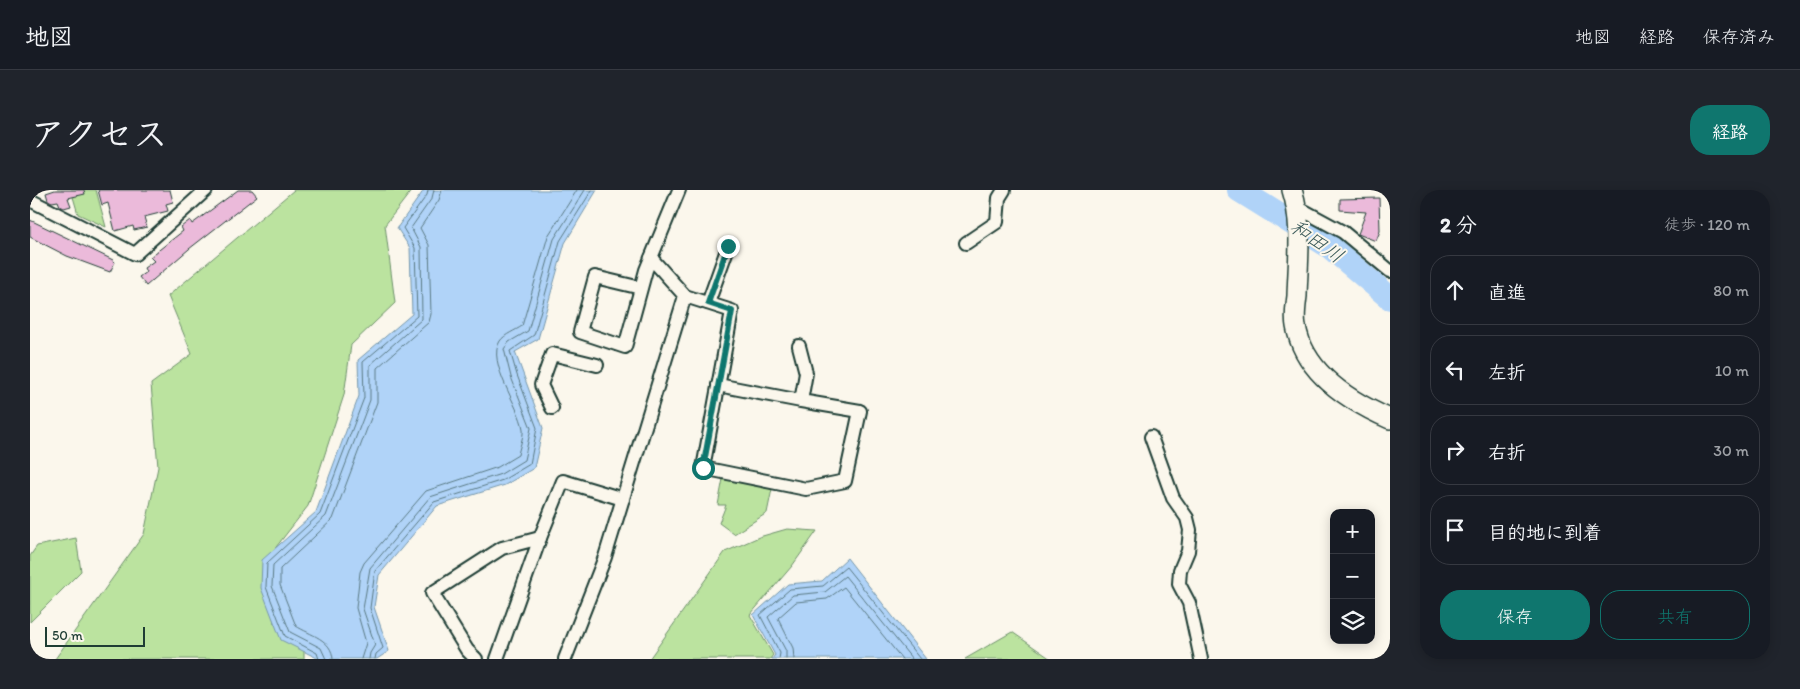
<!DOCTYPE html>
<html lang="ja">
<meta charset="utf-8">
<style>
body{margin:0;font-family:Itim,"Klee One",sans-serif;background:#20242c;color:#f1f3f6}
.controls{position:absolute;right:15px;bottom:15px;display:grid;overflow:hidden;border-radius:10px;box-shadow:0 2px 12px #0003}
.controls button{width:45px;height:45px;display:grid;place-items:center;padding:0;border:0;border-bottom:1px solid #363941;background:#171b24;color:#f1f3f6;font:25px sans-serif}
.scale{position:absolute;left:15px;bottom:12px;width:100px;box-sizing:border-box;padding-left:5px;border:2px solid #1f3d34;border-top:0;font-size:14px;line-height:18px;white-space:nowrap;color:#1f3d34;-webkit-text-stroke:4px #fbf7ec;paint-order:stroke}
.stop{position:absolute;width:15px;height:15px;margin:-11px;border:4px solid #0f766e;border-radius:50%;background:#fff}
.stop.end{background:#0f766e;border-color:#fff;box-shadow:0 1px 5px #0008}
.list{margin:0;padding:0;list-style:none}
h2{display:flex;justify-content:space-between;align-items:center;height:65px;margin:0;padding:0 20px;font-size:21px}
h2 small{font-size:16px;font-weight:400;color:#9ea1a6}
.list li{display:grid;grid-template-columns:32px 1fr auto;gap:15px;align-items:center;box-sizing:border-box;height:70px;margin:0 10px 10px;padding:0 10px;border:1px solid #363941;border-radius:20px}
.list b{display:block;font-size:19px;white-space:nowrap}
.list em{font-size:16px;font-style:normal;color:#9ea1a6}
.actions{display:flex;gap:10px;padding:15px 20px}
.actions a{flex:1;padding:11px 0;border:1px solid #0f766e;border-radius:20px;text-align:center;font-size:18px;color:#0f766e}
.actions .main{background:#0f766e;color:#fff}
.icon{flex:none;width:28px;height:28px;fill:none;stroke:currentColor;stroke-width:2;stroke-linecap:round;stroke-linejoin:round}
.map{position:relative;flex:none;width:1360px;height:469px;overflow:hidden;border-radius:20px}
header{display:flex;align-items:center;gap:30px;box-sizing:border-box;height:70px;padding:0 25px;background:#171b24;border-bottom:1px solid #363941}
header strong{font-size:24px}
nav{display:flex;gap:28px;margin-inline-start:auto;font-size:18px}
.intro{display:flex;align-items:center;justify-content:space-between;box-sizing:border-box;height:120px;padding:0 30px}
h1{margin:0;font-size:35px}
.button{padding:12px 22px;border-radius:20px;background:#0f766e;color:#fff;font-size:18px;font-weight:700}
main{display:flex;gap:30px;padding:0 30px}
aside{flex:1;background:#171b24;border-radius:20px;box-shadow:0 2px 12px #0003}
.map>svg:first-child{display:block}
.green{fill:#bbe39f;stroke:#6d906a}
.water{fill:#b0d3f8;stroke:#7697aa}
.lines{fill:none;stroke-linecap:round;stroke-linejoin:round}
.shore{stroke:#597982;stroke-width:1}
.river{stroke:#b0d3f8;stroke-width:24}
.building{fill:#ebbada;stroke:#1f3d34}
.street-casing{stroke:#1f3d34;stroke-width:16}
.secondary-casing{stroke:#1f3d34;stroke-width:22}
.street{stroke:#fbf7ec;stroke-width:12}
.secondary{stroke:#fbf7ec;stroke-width:19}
.route{stroke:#0f766e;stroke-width:6}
.labels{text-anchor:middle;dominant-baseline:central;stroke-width:4;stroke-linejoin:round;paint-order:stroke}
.water-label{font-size:20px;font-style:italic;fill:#3c5b5b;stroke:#fbf7ec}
</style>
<header>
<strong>地図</strong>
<nav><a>地図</a><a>経路</a><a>保存済み</a></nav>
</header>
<div class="intro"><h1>アクセス</h1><a class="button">経路</a></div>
<main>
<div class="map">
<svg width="1360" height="469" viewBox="0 0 1360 469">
<rect width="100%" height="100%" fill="#fbf7ec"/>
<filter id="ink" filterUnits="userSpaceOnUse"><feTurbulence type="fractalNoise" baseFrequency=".02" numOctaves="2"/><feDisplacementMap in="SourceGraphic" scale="10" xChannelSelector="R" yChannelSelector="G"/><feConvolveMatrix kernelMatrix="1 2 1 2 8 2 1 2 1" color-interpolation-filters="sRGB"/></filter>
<g filter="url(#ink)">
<!-- green -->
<g class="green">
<path d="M 41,0 L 66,0 L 76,37 L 48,24 Z"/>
<path d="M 264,0 L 382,0 L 355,35 L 365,113 L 321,155 L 314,205 L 278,316 L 236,370 L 244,434 L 274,457 L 274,469 L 25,469 L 114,344 L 128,277 L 121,194 L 162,164 L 138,106 Z"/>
<path d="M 693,289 L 742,299 L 737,323 L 704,344 L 689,333 L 696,315 L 688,315 Z"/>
<path d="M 757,339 L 787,341 L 762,376 L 720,425 L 743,465 L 740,469 L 619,469 L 695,362 L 729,347 Z"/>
<path d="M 46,348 L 51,381 L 0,432 L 0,366 L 7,356 Z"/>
<path d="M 982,442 L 1021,469 L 935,469 Z"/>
</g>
<!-- water -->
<g class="water">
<path d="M 394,0 L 567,0 L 535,53 L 508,149 L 485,162 L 513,238 L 504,278 L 475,295 L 407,316 L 349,385 L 344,417 L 359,461 L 347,469 L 289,469 L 251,450 L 231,398 L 232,370 L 286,322 L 329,206 L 328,170 L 382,124 L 380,58 L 367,38 Z"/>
<path d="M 817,368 L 896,469 L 742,469 L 745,465 L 723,425 L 758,394 L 792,391 Z"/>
</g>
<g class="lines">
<!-- shore -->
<g class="shore">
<path d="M 289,469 L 287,463 L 255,446 L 236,397 L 237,373 L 290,324 L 334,208 L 333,172 L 387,126 L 385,58 L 373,38 L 397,5 L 398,0"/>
<path d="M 296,469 L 291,458 L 260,442 L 242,396 L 243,375 L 296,326 L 340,210 L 340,175 L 392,129 L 391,57 L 381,38 L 402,8 L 404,0"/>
<path d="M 303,469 C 302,449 280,445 266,436 L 250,395 L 250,379 L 303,329 L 347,212 L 347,178 L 399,132 L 401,124 L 399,55 L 390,38 L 409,10 L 412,0"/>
<path d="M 331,469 L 336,453 L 326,418 L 330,382 L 334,373 L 396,301 L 468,277 L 488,265 C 489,258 494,247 493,239 C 490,217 456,172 470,151 C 475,144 485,141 492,136 L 518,46 L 547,0"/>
<path d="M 339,469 L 340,463 L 345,455 L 333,419 L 340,378 L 400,307 L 471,284 L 494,270 L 501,238 L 481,187 L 474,159 L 479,152 L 498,141 L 524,49 L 555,0"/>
<path d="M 345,469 L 346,464 L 353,458 L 340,418 L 345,381 L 404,312 L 473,290 L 500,274 L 507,238 L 487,185 L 480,161 L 504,145 L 530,51 L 562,0"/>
<path d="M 749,469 L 750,463 L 730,425 L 760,399 L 793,396 L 816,377 L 890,469"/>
<path d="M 756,469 L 756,461 L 738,427 L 763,405 L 795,402 L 815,386 L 882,469"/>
<path d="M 764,469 L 763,458 L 748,428 L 766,412 L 797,409 L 814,397 L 872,469"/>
</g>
<!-- river -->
<path class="river" d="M 1209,0 L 1300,57 L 1360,108"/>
</g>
<!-- building -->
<g class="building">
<path d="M 25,0 L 54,0 L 55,4 L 38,8 L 41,16 L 34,18 L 30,16 L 28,11 L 22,12 L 18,10 L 16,3 Z"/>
<path d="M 68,0 L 140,0 L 143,12 L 136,14 L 138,21 L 114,27 L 117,37 L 104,40 L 103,36 L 85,41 L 78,13 L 72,15 Z"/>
<path d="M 208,0 L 222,0 L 227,6 L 159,59 L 116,96 L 109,87 L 116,82 L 114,78 L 124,71 L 120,67 L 153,41 L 151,37 L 160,30 L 162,34 Z"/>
<path d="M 1349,8 L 1350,41 L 1346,51 L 1328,44 L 1336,22 L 1310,20 L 1310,9 Z"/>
<path d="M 0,30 L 83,70 L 85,72 L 80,82 L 37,66 L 0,47 Z"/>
</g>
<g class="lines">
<!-- street casing -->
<g class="street-casing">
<g id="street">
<path d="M 0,10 L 105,64 L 176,0"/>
<path d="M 1267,17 L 1313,42 L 1360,81"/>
<path d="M 936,53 L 967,32 L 969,8 L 974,0"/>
<path d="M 621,68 L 655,106 L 702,121 L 673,278 L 776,299 L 815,291 L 830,221 L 771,211 L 776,183 L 769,156"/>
<path d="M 611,98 L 565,87 L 550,142 L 595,157 L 616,80 L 649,0"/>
<path d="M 678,113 L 698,57"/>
<path d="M 688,195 L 771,211"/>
<path d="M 522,218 L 511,195 L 522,164 L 567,175"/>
<path d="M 1121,247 L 1143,308 L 1157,328 L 1160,340 L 1158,361 L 1150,380 L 1149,394 L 1159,413 L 1171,469"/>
<path d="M 510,348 L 533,291 L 593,309"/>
<path d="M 446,469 L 437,460 L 402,403 L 472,358 L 510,348 L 467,469"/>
<path d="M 535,469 L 575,367 L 655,106"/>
</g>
</g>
<!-- secondary casing -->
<g class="secondary-casing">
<path id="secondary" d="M 1262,0 C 1273,34 1268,70 1267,106 C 1266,115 1264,127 1266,136 C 1274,183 1321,212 1360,229"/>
</g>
<!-- street -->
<use href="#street" class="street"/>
<!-- secondary -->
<use href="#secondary" class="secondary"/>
</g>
</g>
<g class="lines" filter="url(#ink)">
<!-- route -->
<path class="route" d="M 673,278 L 702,121 L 678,113 L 698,56"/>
</g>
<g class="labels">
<!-- water labels -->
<g class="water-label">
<text transform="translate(1287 51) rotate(35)">和田川</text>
</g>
</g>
</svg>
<div class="controls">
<button>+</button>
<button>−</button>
<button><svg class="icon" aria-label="layers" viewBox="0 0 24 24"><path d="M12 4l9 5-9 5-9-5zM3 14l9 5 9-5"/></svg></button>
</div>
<div class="scale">50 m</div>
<div class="stop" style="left:673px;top:278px"></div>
<div class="stop end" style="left:698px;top:56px"></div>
</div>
<aside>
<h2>2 分<small>徒歩 · 120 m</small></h2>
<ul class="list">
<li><svg class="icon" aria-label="ahead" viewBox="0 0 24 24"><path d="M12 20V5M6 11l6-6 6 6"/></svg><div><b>直進</b></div><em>80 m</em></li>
<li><svg class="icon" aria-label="left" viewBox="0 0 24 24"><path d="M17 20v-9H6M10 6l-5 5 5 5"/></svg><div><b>左折</b></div><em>10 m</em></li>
<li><svg class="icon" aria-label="right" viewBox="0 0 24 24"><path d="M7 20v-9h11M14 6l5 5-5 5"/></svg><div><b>右折</b></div><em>30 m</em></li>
<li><svg class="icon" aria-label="arrive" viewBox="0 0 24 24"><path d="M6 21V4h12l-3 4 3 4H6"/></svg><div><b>目的地に到着</b></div></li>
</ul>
<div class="actions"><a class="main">保存</a><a>共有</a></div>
</aside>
</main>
